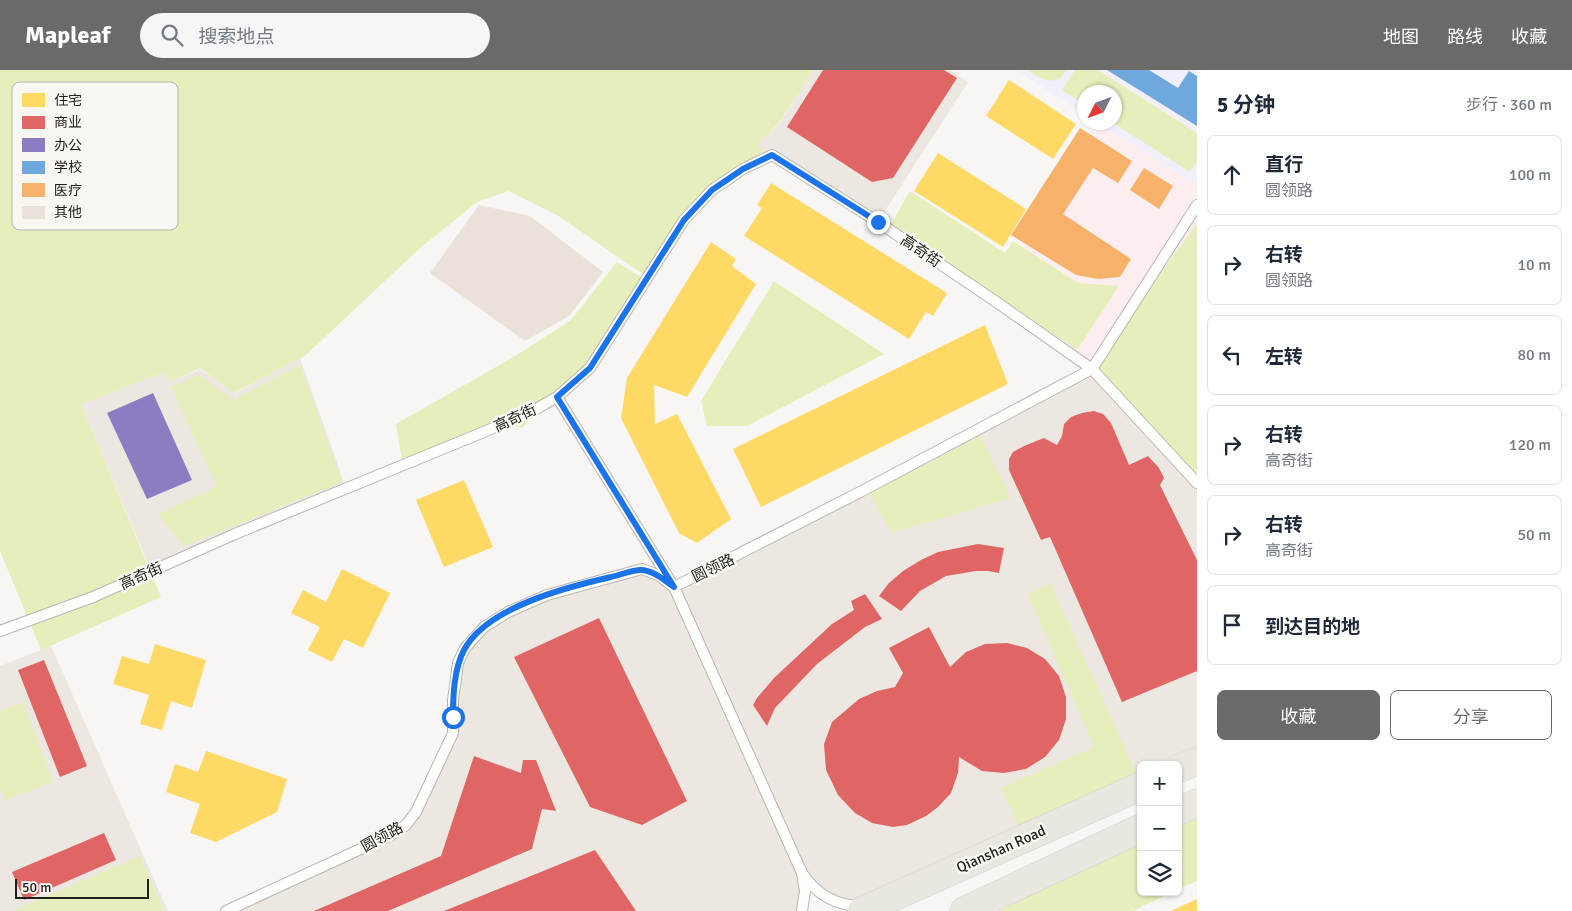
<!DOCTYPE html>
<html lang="zh">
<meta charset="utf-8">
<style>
body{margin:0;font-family:Signika,"Noto Sans SC",sans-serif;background:#f6f6f7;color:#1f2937}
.controls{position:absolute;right:15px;bottom:15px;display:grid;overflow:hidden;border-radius:8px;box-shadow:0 1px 4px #0004}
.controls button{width:45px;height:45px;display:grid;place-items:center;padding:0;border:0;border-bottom:1px solid #e0e1e3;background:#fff;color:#1f2937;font:25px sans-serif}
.compass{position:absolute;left:1077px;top:15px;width:45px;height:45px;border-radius:50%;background:#fff;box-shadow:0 1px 4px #0004;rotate:228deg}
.scale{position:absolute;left:15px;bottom:12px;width:134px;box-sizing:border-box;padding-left:5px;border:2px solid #1f1e1c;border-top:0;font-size:14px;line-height:18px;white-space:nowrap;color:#1f1e1c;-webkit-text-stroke:4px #faf6f2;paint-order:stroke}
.stop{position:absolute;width:15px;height:15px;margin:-11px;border:4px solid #1a73e8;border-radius:50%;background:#fff}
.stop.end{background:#1a73e8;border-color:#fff;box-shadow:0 1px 5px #0008}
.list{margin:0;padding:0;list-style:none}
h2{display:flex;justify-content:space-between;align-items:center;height:65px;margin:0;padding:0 20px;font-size:21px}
h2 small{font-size:16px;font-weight:400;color:#747a83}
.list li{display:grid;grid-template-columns:32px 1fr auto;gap:15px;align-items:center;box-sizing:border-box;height:80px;margin:0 10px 10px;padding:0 10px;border:1px solid #e0e1e3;border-radius:8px}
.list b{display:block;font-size:19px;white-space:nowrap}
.list p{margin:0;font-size:16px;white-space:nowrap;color:#747a83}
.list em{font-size:16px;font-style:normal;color:#747a83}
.actions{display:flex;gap:10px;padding:15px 20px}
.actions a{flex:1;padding:11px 0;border:1px solid #6b6a68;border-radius:8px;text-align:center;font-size:18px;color:#6b6a68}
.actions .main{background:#6b6a68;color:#fff}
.icon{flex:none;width:28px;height:28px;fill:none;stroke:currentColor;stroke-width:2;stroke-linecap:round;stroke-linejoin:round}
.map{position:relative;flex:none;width:1197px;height:841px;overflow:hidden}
header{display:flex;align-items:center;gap:30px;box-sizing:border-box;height:70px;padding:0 25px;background:#6b6a68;color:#fff}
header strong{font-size:24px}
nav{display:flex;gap:28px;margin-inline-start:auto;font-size:18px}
.search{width:350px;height:45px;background:#f6f6f7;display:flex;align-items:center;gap:12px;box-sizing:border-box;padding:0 18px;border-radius:28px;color:#747a83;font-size:19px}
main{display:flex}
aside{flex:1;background:#fff}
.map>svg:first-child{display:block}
.built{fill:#ece7e0}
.education{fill:#f2effa}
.medical{fill:#fcedef}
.green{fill:#e6eebb}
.homes{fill:#ffd966}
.shops{fill:#e06666}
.offices{fill:#8e7cc3}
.schools{fill:#6fa8dc}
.health{fill:#f6b26b}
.building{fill:#eae1d8}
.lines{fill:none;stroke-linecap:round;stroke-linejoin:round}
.lane-casing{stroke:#b7b6b4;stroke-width:12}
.primary-casing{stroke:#d4d3d2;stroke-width:29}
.lane{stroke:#fefefd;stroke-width:10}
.primary{stroke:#eae6e0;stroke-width:28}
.route{stroke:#1a73e8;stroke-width:6}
.labels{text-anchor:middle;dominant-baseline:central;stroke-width:5;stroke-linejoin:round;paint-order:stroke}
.street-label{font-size:15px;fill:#1f1e1c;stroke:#faf6f2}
.key{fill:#faf6f2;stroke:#b8b5b2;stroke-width:1}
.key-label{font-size:14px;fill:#1f1e1c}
</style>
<header>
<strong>Mapleaf</strong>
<div class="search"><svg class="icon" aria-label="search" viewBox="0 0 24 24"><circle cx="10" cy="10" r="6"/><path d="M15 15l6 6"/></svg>搜索地点</div>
<nav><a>地图</a><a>路线</a><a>收藏</a></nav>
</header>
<main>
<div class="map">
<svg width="1197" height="841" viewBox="0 0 1197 841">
<rect width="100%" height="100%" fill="#f8f6f4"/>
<!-- built -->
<g class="built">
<path d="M 813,0 L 950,0 L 968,12 L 878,152 L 755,75 L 778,55 Z"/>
<path d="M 300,288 L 346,418 L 151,501 L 81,334 L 164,302 L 170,312 L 200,299 L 235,323 Z"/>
<path d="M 1092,300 L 1197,413 L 1197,691 L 1178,695 L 1141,695 L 1141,716 L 852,836 L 807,810 L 802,841 L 227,841 L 406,755 L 453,663 L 454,630 L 465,578 L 508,542 L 642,500 L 674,518 Z"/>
<path d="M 51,576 L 168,841 L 0,841 L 0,596 Z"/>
</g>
<!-- education -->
<path class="education" d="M 1016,0 L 1197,0 L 1197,115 L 1097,53 L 1114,52 L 1114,22 L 1084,22 L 1084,44 Z"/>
<!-- medical -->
<path class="medical" d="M 1100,55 L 1197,116 L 1197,153 L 1092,299 L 992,229 Z"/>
<!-- green -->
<g class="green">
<path d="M 0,0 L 813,0 L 778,54 L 756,75 L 771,85 L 711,120 L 647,207 L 557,145 L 509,121 L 477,132 L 419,179 L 306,285 L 234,323 L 200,298 L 170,312 L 164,302 L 81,334 L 161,527 L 41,580 L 0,481 Z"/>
<path d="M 1028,0 L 1066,0 C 1064,3 1062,8 1058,9 C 1049,14 1035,6 1028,0 Z"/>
<path d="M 1075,0 L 1098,0 L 1197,63 L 1197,91 L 1190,102 L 1113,53 L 1114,52 L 1114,22 L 1084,22 L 1084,34 L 1062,20 Z"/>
<path d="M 910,121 L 1005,183 L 1013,171 L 1078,213 L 1119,216 L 1077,280 L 890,156 Z"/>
<path d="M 1197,153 L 1197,412 L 1092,299 Z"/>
<path d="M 617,192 L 642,208 L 588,294 L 522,358 L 498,351 L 402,391 L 396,354 L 517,285 L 571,250 Z"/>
<path d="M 774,211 L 884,284 L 747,356 L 707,356 L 701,331 Z"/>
<path d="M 300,295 L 342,412 L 184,476 L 158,444 L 217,417 L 171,317 L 199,305 L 234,330 Z"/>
<path d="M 980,366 L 1011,428 L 891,463 L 870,423 Z"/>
<path d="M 1050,513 L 1139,709 L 1023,764 L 1001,718 L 1094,677 L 1028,524 Z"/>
<path d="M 23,632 L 53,712 L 5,730 L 0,718 L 0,641 Z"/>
<path d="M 1197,743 L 1197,811 L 1178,819 L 1178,752 Z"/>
<path d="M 1141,770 L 1141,822 L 1172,822 L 1133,841 L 992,841 Z"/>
<path d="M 140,786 L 164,841 L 13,841 Z"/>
</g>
<!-- homes -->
<g class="homes">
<path d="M 1009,10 L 1076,54 L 1053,89 L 986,46 Z"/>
<path d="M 938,83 L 1026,139 L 1003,177 L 914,121 Z"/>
<path d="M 771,113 L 947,223 L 933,246 L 926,242 L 909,269 L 744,166 L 762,138 L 757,135 Z"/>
<path d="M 711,172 L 736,189 L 732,196 L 756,214 L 687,327 L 654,315 L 655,354 L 677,344 L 731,449 L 697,473 L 679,463 L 621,348 L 627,308 Z"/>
<path d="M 985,255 L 1008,314 L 761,437 L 733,379 Z"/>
<path d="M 464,410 L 493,477 L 444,497 L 416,430 Z"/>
<path d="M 342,499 L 390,523 L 363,578 L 344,569 L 332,592 L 308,580 L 320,557 L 291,543 L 303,520 L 326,532 Z"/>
<path d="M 155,574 L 206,590 L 192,638 L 171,631 L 162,660 L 140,654 L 149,625 L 113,614 L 122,586 L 149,594 Z"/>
<path d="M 206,681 L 287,709 L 277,742 L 216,772 L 190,763 L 200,734 L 166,722 L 175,694 L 198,702 Z"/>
<path d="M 1197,829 L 1197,841 L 1171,841 Z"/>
</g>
<!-- shops -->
<g class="shops">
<path d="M 823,0 L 944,0 L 957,8 L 893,108 L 872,112 L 787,57 Z"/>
<path d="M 1094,341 L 1103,344 L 1111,353 L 1129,395 L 1148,386 L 1159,398 L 1164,408 L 1160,415 L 1197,490 L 1197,601 L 1122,632 L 1050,467 L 1041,470 L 1009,400 L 1009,389 L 1013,382 L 1024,376 L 1044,368 L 1057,375 L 1062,366 L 1064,354 L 1071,347 L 1082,343 Z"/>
<path d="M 978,474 L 1004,478 L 999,503 L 988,501 L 976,501 L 946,506 L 920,521 L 901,541 L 879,526 L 889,513 L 903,501 L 921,490 L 938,482 Z"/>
<path d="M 865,524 L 882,549 L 865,557 L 817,594 L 775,638 L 767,656 L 753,635 L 757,628 L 774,608 L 832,554 L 854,540 L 851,531 Z"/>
<path d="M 599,548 L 687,731 L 642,755 L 590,737 L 514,587 Z"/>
<path d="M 929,557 L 950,597 L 966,582 L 985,574 L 1007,573 L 1027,578 L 1045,589 L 1059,606 L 1066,627 L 1066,649 L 1059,670 L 1045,687 L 1026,699 L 1004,703 L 982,701 L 959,687 L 958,703 L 951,723 L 938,737 L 926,746 L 907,755 L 893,757 L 872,753 L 855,743 L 838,725 L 826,700 L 824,674 L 832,652 L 859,629 L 877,621 L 895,617 L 903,603 L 889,578 Z"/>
<path d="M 44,590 L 87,696 L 60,707 L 18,600 Z"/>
<path d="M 474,686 L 521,703 L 523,690 L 536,690 L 556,741 L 542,739 L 532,779 L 388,841 L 314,841 L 441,786 Z"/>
<path d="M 104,763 L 116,790 L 24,830 L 12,802 Z"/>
<path d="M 595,780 L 636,841 L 444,841 Z"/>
</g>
<!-- offices -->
<path class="offices" d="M 153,323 L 192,410 L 147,429 L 107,343 Z"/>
<!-- schools -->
<path class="schools" d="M 1107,0 L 1149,0 L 1178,18 L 1189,1 L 1197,6 L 1197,56 Z"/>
<!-- health -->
<g class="health">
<path d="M 1080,58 L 1132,91 L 1118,113 L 1093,98 L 1063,144 L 1131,189 L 1120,207 L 1098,209 L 1076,205 L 1011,165 Z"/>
<path d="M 1144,98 L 1173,116 L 1159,139 L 1130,120 Z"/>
</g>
<!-- building -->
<path class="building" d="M 479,135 L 530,146 L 603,202 L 569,246 L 525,271 L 430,203 Z"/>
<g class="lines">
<!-- lane casing -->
<g class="lane-casing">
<g id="lane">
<path d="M 557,327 L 674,517 L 802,803"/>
<path d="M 0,561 L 93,527 L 235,464 L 474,366 L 531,342 L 557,327 L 590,298 L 684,150 L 712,120 L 743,99 L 772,85 L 878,152 L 995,231 L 1092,299 L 1197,413"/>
<path d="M 226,841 L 391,765 L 406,755 L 416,742 L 453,663 L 453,630 L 458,593 L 465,578 L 484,557 L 508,542 L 547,525 L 642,499 L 658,505 L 674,517 L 862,421 L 1092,299 L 1197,135"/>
<path d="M 802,841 L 805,821 L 802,803 C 816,824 835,836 862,836"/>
</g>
</g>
<!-- primary casing -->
<g class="primary-casing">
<g id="primary">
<path d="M 1178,699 L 1197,691"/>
<path d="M 1178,741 L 1197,733"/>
<path d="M 862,841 L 1141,716"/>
<path d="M 964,841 L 1141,758"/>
</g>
</g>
<!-- lane -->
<use href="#lane" class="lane"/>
<!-- primary -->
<use href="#primary" class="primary"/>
</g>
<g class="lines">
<!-- route -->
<path class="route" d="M 453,647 C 453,625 454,599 464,580 C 487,537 567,517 611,507 C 620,505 632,500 641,500 C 653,500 665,511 674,517 L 557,327 L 590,298 L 684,150 L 712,120 L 743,99 L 772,85 L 878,152"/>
</g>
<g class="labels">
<!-- street labels -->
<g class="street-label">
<text transform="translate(921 181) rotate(34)">高奇街</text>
<text transform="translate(515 348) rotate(-25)">高奇街</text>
<text transform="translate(713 498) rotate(-26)">圆领路</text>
<text transform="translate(141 506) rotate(-24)">高奇街</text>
<text transform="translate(382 767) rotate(-29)">圆领路</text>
<text transform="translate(1001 779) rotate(-24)">Qianshan Road</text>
</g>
</g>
<!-- legend -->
<rect x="12" y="12" width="166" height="148" rx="8" class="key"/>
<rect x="22" y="23" width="23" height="14" fill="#ffd966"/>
<rect x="22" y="46" width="23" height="13" fill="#e06666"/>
<rect x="22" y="68" width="23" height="14" fill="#8e7cc3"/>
<rect x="22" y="91" width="23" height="13" fill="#6fa8dc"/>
<rect x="22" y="113" width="23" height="14" fill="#f6b26b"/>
<rect x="22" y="136" width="23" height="13" fill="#eae1d8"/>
<g class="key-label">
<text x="54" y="35">住宅</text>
<text x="54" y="57">商业</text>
<text x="54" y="80">办公</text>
<text x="54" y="102">学校</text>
<text x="54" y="125">医疗</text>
<text x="54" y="147">其他</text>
</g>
</svg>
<div class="controls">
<button>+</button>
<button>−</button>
<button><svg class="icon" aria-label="layers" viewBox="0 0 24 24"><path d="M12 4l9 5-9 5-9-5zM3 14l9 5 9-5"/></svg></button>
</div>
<svg class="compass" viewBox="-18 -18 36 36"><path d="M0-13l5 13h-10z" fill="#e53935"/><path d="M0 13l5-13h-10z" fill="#747a83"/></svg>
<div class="scale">50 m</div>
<div class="stop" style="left:453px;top:647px"></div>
<div class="stop end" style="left:878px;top:152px"></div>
</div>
<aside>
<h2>5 分钟<small>步行 · 360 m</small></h2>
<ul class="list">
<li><svg class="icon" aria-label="ahead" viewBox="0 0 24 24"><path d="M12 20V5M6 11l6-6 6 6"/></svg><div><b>直行</b><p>圆领路</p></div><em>100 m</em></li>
<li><svg class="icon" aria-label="right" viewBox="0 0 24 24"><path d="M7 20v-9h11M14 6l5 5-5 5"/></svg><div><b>右转</b><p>圆领路</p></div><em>10 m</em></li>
<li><svg class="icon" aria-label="left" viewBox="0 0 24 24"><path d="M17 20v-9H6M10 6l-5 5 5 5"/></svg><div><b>左转</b></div><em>80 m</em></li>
<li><svg class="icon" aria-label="right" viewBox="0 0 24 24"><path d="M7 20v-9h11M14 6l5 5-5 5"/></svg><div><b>右转</b><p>高奇街</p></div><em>120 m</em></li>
<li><svg class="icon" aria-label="right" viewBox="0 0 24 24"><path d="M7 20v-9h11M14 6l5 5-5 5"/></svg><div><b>右转</b><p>高奇街</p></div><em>50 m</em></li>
<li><svg class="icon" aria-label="arrive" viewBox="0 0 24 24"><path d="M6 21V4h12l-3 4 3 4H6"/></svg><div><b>到达目的地</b></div></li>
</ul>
<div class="actions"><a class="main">收藏</a><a>分享</a></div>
</aside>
</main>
